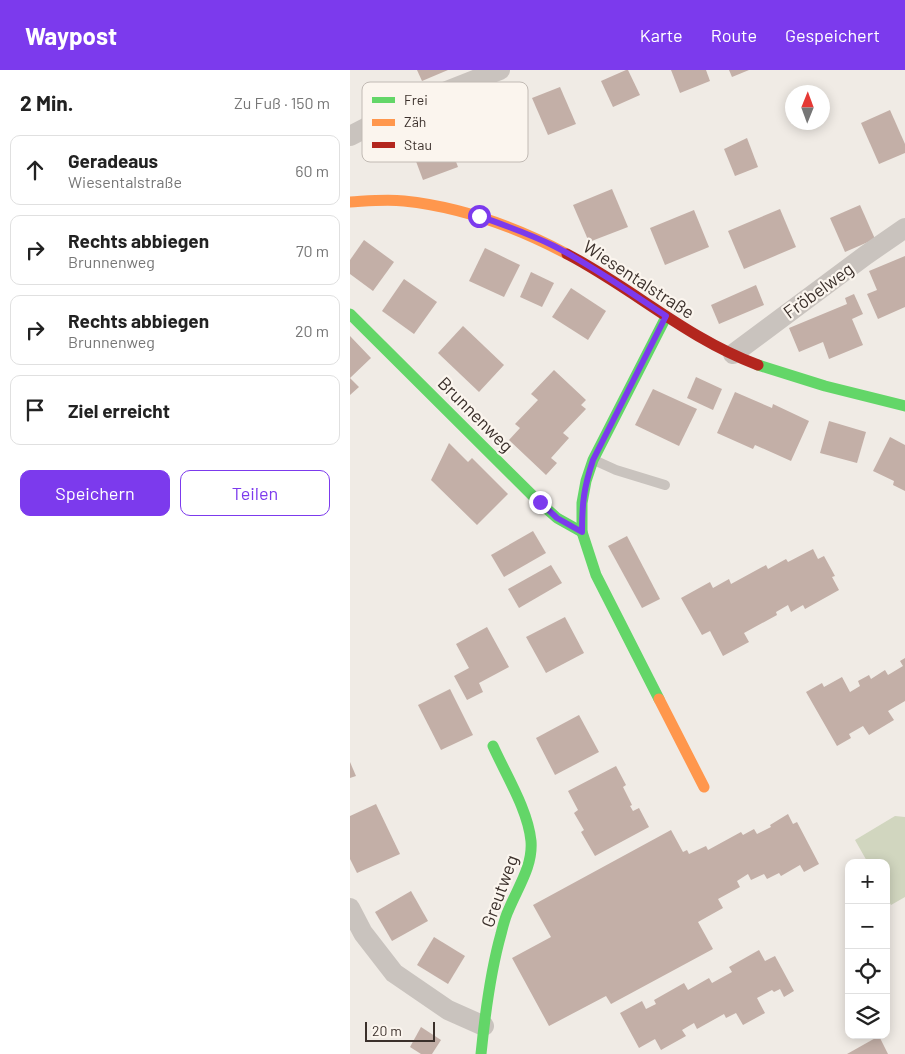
<!DOCTYPE html>
<html lang="de">
<meta charset="utf-8">
<style>
body{margin:0;font-family:Barlow,sans-serif;background:#f2f2f2;color:#222}
.controls{position:absolute;right:15px;bottom:15px;display:grid;overflow:hidden;border-radius:10px;box-shadow:0 2px 12px #0003}
.controls button{width:45px;height:45px;display:grid;place-items:center;padding:0;border:0;border-bottom:1px solid #e0e0e0;background:#fff;color:#222;font:25px sans-serif}
.compass{position:absolute;left:435px;top:15px;width:45px;height:45px;border-radius:50%;background:#fff;box-shadow:0 2px 12px #0003;rotate:1deg}
.scale{position:absolute;left:15px;bottom:12px;width:70px;box-sizing:border-box;padding-left:5px;border:2px solid #3b302b;border-top:0;font-size:14px;line-height:18px;white-space:nowrap;color:#3b302b;-webkit-text-stroke:4px #fbf5ee;paint-order:stroke}
.stop{position:absolute;width:15px;height:15px;margin:-11px;border:4px solid #7c3aed;border-radius:50%;background:#fff}
.stop.end{background:#7c3aed;border-color:#fff;box-shadow:0 1px 5px #0008}
.list{margin:0;padding:0;list-style:none}
h2{display:flex;justify-content:space-between;align-items:center;height:65px;margin:0;padding:0 20px;font-size:21px}
h2 small{font-size:16px;font-weight:400;color:#767676}
.list li{display:grid;grid-template-columns:32px 1fr auto;gap:15px;align-items:center;box-sizing:border-box;height:70px;margin:0 10px 10px;padding:0 10px;border:1px solid #e0e0e0;border-radius:10px}
.list b{display:block;font-size:19px;white-space:nowrap}
.list p{margin:0;font-size:16px;white-space:nowrap;color:#767676}
.list em{font-size:16px;font-style:normal;color:#767676}
.actions{display:flex;gap:10px;padding:15px 20px}
.actions a{flex:1;padding:11px 0;border:1px solid #7c3aed;border-radius:10px;text-align:center;font-size:18px;color:#7c3aed}
.actions .main{background:#7c3aed;color:#fff}
.icon{flex:none;width:28px;height:28px;fill:none;stroke:currentColor;stroke-width:2;stroke-linecap:round;stroke-linejoin:round}
.map{position:relative;flex:none;width:555px;height:984px;overflow:hidden}
header{display:flex;align-items:center;gap:30px;box-sizing:border-box;height:70px;padding:0 25px;background:#7c3aed;color:#fff}
header strong{font-size:24px}
nav{display:flex;gap:28px;margin-inline-start:auto;font-size:18px}
main{display:flex}
aside{flex:1;background:#fff}
.map>svg:first-child{display:block}
.green{fill:#d1d6bf}
.building{fill:#c3afa7}
.lines{fill:none;stroke-linecap:round;stroke-linejoin:round}
.lane{stroke:#c9c3be;stroke-width:10}
.street{stroke:#c9c3be;stroke-width:20}
.fast{stroke:#63d668;stroke-width:11}
.slow{stroke:#ff974d;stroke-width:11}
.jam{stroke:#b3261e;stroke-width:11}
.route{stroke:#7c3aed;stroke-width:6}
.labels{text-anchor:middle;dominant-baseline:central;stroke-width:4.5;stroke-linejoin:round;paint-order:stroke}
.street-label{font-size:18px;fill:#3b302b;stroke:#fbf5ee}
.key{fill:#fbf5ee;stroke:#c1bab4;stroke-width:1}
.key-label{font-size:14px;fill:#3b302b}
</style>
<header>
<strong>Waypost</strong>
<nav><a>Karte</a><a>Route</a><a>Gespeichert</a></nav>
</header>
<main>
<aside>
<h2>2 Min.<small>Zu Fuß · 150 m</small></h2>
<ul class="list">
<li><svg class="icon" aria-label="ahead" viewBox="0 0 24 24"><path d="M12 20V5M6 11l6-6 6 6"/></svg><div><b>Geradeaus</b><p>Wiesentalstraße</p></div><em>60 m</em></li>
<li><svg class="icon" aria-label="right" viewBox="0 0 24 24"><path d="M7 20v-9h11M14 6l5 5-5 5"/></svg><div><b>Rechts abbiegen</b><p>Brunnenweg</p></div><em>70 m</em></li>
<li><svg class="icon" aria-label="right" viewBox="0 0 24 24"><path d="M7 20v-9h11M14 6l5 5-5 5"/></svg><div><b>Rechts abbiegen</b><p>Brunnenweg</p></div><em>20 m</em></li>
<li><svg class="icon" aria-label="arrive" viewBox="0 0 24 24"><path d="M6 21V4h12l-3 4 3 4H6"/></svg><div><b>Ziel erreicht</b></div></li>
</ul>
<div class="actions"><a class="main">Speichern</a><a>Teilen</a></div>
</aside>
<div class="map">
<svg width="555" height="984" viewBox="0 0 555 984">
<rect width="100%" height="100%" fill="#f0ebe5"/>
<!-- green -->
<path class="green" d="M 545,746 L 555,747 L 555,827 L 541,835 L 536,826 L 536,793 L 518,793 L 505,770 Z"/>
<!-- building -->
<g class="building">
<path d="M 67,0 L 98,0 L 72,11 Z"/>
<path d="M 276,0 L 278,0 L 290,25 L 263,37 L 251,11 Z"/>
<path d="M 321,0 L 356,0 L 360,11 L 330,23 Z"/>
<path d="M 379,0 L 399,0 L 382,7 Z"/>
<path d="M 210,17 L 226,54 L 198,65 L 182,28 Z"/>
<path d="M 540,40 L 555,74 L 555,83 L 529,94 L 511,53 Z"/>
<path d="M 93,57 L 108,97 L 73,110 L 58,70 Z"/>
<path d="M 397,68 L 408,97 L 385,106 L 374,79 Z"/>
<path d="M 262,119 L 278,157 L 239,172 L 223,135 Z"/>
<path d="M 510,135 L 525,169 L 495,182 L 480,148 Z"/>
<path d="M 430,139 L 446,177 L 394,199 L 378,161 Z"/>
<path d="M 344,140 L 359,177 L 315,195 L 300,158 Z"/>
<path d="M 14,170 L 44,192 L 23,221 L 0,204 L 0,190 Z"/>
<path d="M 135,178 L 170,195 L 154,227 L 119,211 Z"/>
<path d="M 555,186 L 555,237 L 528,249 L 517,224 L 527,220 L 519,201 Z"/>
<path d="M 181,202 L 204,213 L 192,237 L 170,227 Z"/>
<path d="M 54,209 L 87,232 L 64,264 L 32,241 Z"/>
<path d="M 406,215 L 414,235 L 369,254 L 361,235 Z"/>
<path d="M 221,218 L 256,241 L 238,270 L 202,247 Z"/>
<path d="M 504,224 L 513,244 L 502,249 L 513,275 L 479,289 L 473,272 L 449,282 L 439,258 L 497,234 L 495,228 Z"/>
<path d="M 113,256 L 154,295 L 129,322 L 88,283 Z"/>
<path d="M 0,266 L 21,288 L 0,308 L 9,317 L 0,325 Z"/>
<path d="M 204,300 L 236,330 L 231,335 L 236,339 L 213,363 L 219,368 L 201,388 L 207,393 L 196,405 L 159,370 L 170,358 L 165,354 L 188,330 L 181,324 Z"/>
<path d="M 346,307 L 372,319 L 363,340 L 337,328 Z"/>
<path d="M 303,319 L 347,339 L 329,376 L 285,355 Z"/>
<path d="M 385,322 L 422,338 L 423,334 L 459,351 L 441,391 L 405,375 L 403,379 L 367,363 Z"/>
<path d="M 479,351 L 516,362 L 507,393 L 470,383 Z"/>
<path d="M 540,367 L 555,375 L 555,421 L 543,415 L 544,411 L 523,401 Z"/>
<path d="M 99,373 L 118,392 L 122,388 L 158,424 L 127,455 L 81,410 Z"/>
<path d="M 183,461 L 196,483 L 154,507 L 141,485 Z"/>
<path d="M 277,466 L 310,529 L 292,538 L 258,476 Z"/>
<path d="M 463,479 L 468,489 L 474,486 L 485,506 L 482,507 L 489,520 L 455,539 L 453,535 L 441,542 L 438,535 L 426,542 L 427,545 L 394,563 L 399,572 L 373,586 L 360,561 L 352,565 L 331,528 L 360,512 L 363,518 L 379,509 L 381,514 L 416,495 L 418,499 L 436,489 L 438,492 Z"/>
<path d="M 201,495 L 212,513 L 169,538 L 158,519 Z"/>
<path d="M 215,547 L 234,583 L 196,603 L 176,567 Z"/>
<path d="M 137,557 L 159,597 L 129,613 L 133,622 L 117,630 L 104,606 L 119,598 L 106,574 Z"/>
<path d="M 555,588 L 555,631 L 538,641 L 544,650 L 519,665 L 513,656 L 499,664 L 501,668 L 487,676 L 456,622 L 472,613 L 474,617 L 492,607 L 500,622 L 510,616 L 508,611 L 519,605 L 521,609 L 535,600 L 538,605 L 553,596 L 550,591 Z"/>
<path d="M 100,619 L 123,665 L 91,680 L 68,635 Z"/>
<path d="M 229,645 L 249,682 L 205,705 L 186,668 Z"/>
<path d="M 0,692 L 6,706 L 0,708 Z"/>
<path d="M 266,696 L 276,715 L 273,717 L 282,735 L 280,736 L 283,741 L 289,738 L 299,757 L 245,786 L 231,762 L 234,760 L 224,743 L 228,740 L 218,721 Z"/>
<path d="M 26,734 L 50,784 L 7,803 L 0,789 L 0,746 Z"/>
<path d="M 438,744 L 443,754 L 447,752 L 469,794 L 454,802 L 450,795 L 431,806 L 429,803 L 417,809 L 414,804 L 401,810 L 398,804 L 387,811 L 390,817 L 368,829 L 373,838 L 348,852 L 363,879 L 261,934 L 256,926 L 199,956 L 162,888 L 201,867 L 183,835 L 321,760 L 333,782 L 337,780 L 339,784 L 356,776 L 358,780 L 391,762 L 393,765 L 404,759 L 407,764 L 421,757 L 420,755 Z"/>
<path d="M 61,821 L 78,851 L 42,871 L 25,842 Z"/>
<path d="M 84,867 L 115,886 L 98,914 L 67,895 Z"/>
<path d="M 409,880 L 415,891 L 425,886 L 444,921 L 434,927 L 430,919 L 424,922 L 422,920 L 407,928 L 415,943 L 393,955 L 386,943 L 376,948 L 374,944 L 347,959 L 344,953 L 332,960 L 336,966 L 311,980 L 305,969 L 289,978 L 270,943 L 292,931 L 296,939 L 306,934 L 304,930 L 334,913 L 338,920 L 359,908 L 362,913 L 382,902 L 379,897 Z"/>
<path d="M 71,957 L 91,970 L 82,984 L 71,984 L 60,977 Z"/>
<path d="M 529,966 L 538,984 L 497,984 Z"/>
</g>
<g class="lines">
<!-- lane -->
<path class="lane" d="M 244,390 L 266,400 L 315,415"/>
<!-- street -->
<g class="street">
<path d="M 0,66 L 56,37 L 150,0"/>
<path d="M 383,284 L 516,185 L 555,158"/>
<path d="M 0,838 L 13,863 L 44,903 L 98,940 L 134,956"/>
</g>
<!-- fast -->
<g class="fast">
<path d="M 0,244 L 189,432 L 207,448 L 232,462"/>
<path d="M 408,295 L 475,316 L 555,336"/>
<path d="M 309,629 L 246,505 L 232,462 L 232,433 L 236,411 L 243,390 L 316,247"/>
<path d="M 131,984 C 135,944 140,903 151,864 C 153,856 155,847 159,839 C 168,817 183,796 181,771 C 178,740 156,705 143,676"/>
</g>
<!-- slow -->
<g class="slow">
<path d="M 0,132 C 18,131 36,129 54,131 C 112,137 166,157 217,184"/>
<path d="M 309,629 L 354,717"/>
</g>
<!-- jam -->
<path class="jam" d="M 217,184 C 284,219 336,268 408,295"/>
</g>
<g class="lines">
<!-- route -->
<path class="route" d="M 129,146 C 154,155 180,164 204,176 C 243,196 279,222 316,246 L 243,390 C 234,417 232,433 232,462 L 207,448 L 190,432"/>
</g>
<g class="labels">
<!-- street labels -->
<g class="street-label">
<text transform="translate(289 209) rotate(33)">Wiesentalstraße</text>
<text transform="translate(468 220) rotate(-36)">Fröbelweg</text>
<text transform="translate(126 344) rotate(45)">Brunnenweg</text>
<text transform="translate(149 821) rotate(-70)">Greutweg</text>
</g>
</g>
<!-- legend -->
<rect x="12" y="12" width="166" height="80" rx="8" class="key"/>
<rect x="22" y="27" width="23" height="6" fill="#63d668"/>
<rect x="22" y="49" width="23" height="7" fill="#ff974d"/>
<rect x="22" y="72" width="23" height="6" fill="#b3261e"/>
<g class="key-label">
<text x="54" y="35">Frei</text>
<text x="54" y="57">Zäh</text>
<text x="54" y="80">Stau</text>
</g>
</svg>
<div class="controls">
<button>+</button>
<button>−</button>
<button><svg class="icon" aria-label="locate" viewBox="0 0 24 24"><circle cx="12" cy="12" r="6"/><path d="M12 2v4M12 18v4M2 12h4M18 12h4"/></svg></button>
<button><svg class="icon" aria-label="layers" viewBox="0 0 24 24"><path d="M12 4l9 5-9 5-9-5zM3 14l9 5 9-5"/></svg></button>
</div>
<svg class="compass" viewBox="-18 -18 36 36"><path d="M0-13l5 13h-10z" fill="#e53935"/><path d="M0 13l5-13h-10z" fill="#767676"/></svg>
<div class="scale">20 m</div>
<div class="stop" style="left:129px;top:146px"></div>
<div class="stop end" style="left:190px;top:432px"></div>
</div>
</main>
